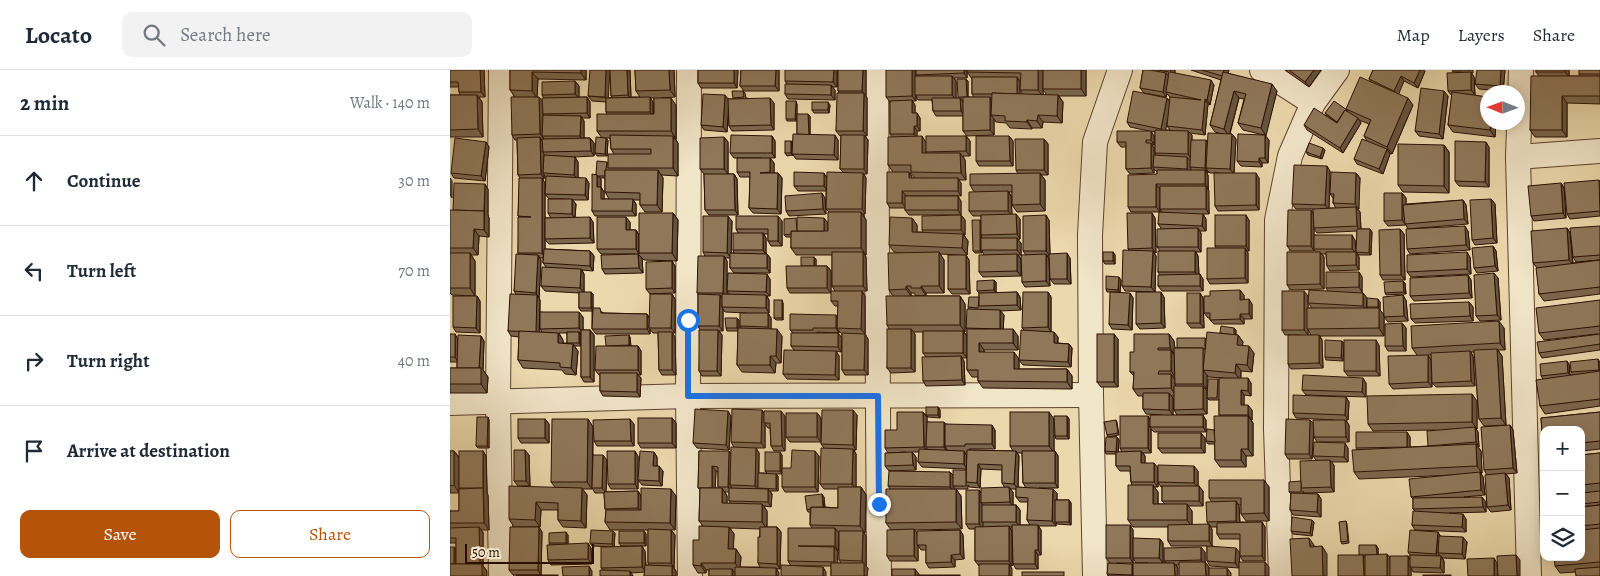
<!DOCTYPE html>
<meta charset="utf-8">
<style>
body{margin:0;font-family:Alegreya,serif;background:#f2f2f3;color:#1f2937}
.controls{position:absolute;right:15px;bottom:15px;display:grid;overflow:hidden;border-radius:10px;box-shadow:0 2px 12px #0003}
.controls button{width:45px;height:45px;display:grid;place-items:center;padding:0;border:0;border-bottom:1px solid #e0e1e3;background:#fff;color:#1f2937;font:25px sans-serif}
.compass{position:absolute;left:1030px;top:15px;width:45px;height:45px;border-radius:50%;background:#fff;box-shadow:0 2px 12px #0003;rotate:271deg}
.scale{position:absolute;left:15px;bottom:12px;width:129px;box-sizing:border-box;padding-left:5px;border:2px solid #2c1002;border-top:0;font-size:14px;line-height:18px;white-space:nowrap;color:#2c1002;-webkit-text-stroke:4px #f2e6c9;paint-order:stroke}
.stop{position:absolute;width:15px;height:15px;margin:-11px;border:4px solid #1a73e8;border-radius:50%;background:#fff}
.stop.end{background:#1a73e8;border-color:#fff;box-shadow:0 1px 5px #0008}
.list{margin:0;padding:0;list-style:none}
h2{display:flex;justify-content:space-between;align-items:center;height:65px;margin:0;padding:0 20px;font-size:21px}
h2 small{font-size:16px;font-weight:400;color:#747a83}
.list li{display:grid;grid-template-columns:32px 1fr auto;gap:15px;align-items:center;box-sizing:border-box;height:90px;padding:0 20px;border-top:1px solid #e0e1e3}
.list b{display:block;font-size:19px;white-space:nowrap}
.list em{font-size:16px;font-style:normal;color:#747a83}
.actions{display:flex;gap:10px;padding:15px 20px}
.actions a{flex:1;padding:11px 0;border:1px solid #b45309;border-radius:10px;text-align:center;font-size:18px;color:#b45309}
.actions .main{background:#b45309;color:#fff}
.icon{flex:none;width:28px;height:28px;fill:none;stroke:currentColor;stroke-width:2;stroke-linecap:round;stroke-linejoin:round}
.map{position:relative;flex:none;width:1150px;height:506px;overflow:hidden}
header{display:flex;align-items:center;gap:30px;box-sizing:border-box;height:70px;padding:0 25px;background:#fff;border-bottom:1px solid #e0e1e3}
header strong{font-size:24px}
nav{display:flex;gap:28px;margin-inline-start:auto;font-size:18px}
.search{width:350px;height:45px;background:#f2f2f3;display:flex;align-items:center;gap:12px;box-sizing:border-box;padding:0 18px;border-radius:10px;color:#747a83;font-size:19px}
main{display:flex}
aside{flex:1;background:#fff}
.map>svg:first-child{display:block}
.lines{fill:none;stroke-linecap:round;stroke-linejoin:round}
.minor-casing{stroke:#5c422c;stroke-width:26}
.minor{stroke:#f2e6c9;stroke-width:24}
.wall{fill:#7b674d;stroke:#2c1002;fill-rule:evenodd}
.shaded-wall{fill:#64543f;stroke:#2c1002}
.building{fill:#8f785a;stroke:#2c1002}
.route{stroke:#1a73e8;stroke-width:6}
</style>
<header>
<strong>Locato</strong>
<div class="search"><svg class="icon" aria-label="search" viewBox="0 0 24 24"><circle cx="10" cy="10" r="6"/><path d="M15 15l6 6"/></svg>Search here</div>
<nav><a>Map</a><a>Layers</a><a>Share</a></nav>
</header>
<main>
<aside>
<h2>2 min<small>Walk · 140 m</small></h2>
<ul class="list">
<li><svg class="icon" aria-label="ahead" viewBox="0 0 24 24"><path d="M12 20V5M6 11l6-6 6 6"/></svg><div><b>Continue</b></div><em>30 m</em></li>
<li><svg class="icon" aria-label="left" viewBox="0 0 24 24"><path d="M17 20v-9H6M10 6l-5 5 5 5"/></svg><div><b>Turn left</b></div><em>70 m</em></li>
<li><svg class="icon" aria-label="right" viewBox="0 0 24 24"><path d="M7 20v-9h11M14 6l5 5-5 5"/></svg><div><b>Turn right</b></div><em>40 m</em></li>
<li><svg class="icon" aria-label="arrive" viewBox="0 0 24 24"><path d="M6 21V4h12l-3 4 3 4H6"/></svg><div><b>Arrive at destination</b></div></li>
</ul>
<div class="actions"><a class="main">Save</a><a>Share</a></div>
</aside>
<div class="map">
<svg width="1150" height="506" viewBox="0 0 1150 506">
<rect width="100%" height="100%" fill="#ebd8ac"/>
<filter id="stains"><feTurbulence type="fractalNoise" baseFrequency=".004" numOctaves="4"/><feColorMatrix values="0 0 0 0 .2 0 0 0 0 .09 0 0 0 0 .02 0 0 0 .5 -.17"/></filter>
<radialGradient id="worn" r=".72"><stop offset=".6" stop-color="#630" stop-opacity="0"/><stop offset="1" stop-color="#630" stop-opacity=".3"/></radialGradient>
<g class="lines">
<!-- minor casing -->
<g class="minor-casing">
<g id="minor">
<path d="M 239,0 L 238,326 L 240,506"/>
<path d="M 426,0 L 429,506"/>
<path d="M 812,0 L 863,33"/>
<path d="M 1071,0 L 1068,87 L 1079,506"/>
<path d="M 1068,87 L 1150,81"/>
<path d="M 0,333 L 238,326 L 641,325"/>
<path d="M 51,506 L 48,332 L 51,0"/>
<path d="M 645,506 L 641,325 L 640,165 L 645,72 L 670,0"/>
<path d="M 831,506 L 826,359 L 827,150 L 840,86 L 863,33 L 887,0"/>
</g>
</g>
<!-- minor -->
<use href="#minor" class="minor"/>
</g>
<!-- wall -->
<g class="wall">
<path d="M 0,0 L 34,0 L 35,27 L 29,27 L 32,32 L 33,67 L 0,67 L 0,25 L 10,25 L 9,22 L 9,17 L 0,17 Z"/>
<path d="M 60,0 L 136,0 L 136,10 L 88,9 L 87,27 L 92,32 L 94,28 L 92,25 L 125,11 L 129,16 L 129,27 L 137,27 L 140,32 L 140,48 L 132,48 L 134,51 L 134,68 L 140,68 L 144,73 L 144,86 L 124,87 L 125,87 L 128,92 L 128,107 L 139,113 L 138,130 L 122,130 L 126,134 L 125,147 L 143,152 L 144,173 L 99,174 L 95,170 L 95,179 L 140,181 L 144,186 L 143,201 L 132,200 L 134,204 L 134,222 L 143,224 L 143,238 L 154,243 L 197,244 L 199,248 L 222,224 L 225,229 L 225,263 L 222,263 L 225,267 L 226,305 L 212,305 L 209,300 L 208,263 L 203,263 L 200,259 L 200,264 L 146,264 L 142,259 L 142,241 L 131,241 L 129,238 L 129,223 L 95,221 L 91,216 L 96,197 L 93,193 L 93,188 L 90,188 L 91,190 L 89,228 L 88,227 L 90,230 L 90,242 L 133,247 L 133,260 L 140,260 L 144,265 L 144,312 L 134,312 L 131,307 L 131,263 L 130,263 L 131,265 L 131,276 L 124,276 L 128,281 L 126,305 L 115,304 L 112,300 L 73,298 L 68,290 L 69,267 L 61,266 L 58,261 L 66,224 L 64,221 L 69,185 L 68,183 L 69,147 L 68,146 L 70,108 L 68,105 L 67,70 L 65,70 L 62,65 L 65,27 L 60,20 ZM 94,105 L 96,108 L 95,124 L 99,129 L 114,129 L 98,143 L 101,148 L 95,148 L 95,113 L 92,109 L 94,109 ZM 90,246 L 90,259 L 92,262 L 89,262 ZM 109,263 L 117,263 L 117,273 L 113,273 L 113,270 Z"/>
<path d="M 160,0 L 180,0 L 181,27 L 190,27 L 186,21 L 185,0 L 224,0 L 225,27 L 211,28 L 226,35 L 226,69 L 225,69 L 228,73 L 228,106 L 211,105 L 213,108 L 212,142 L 195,142 L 190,135 L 190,130 L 183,130 L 186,134 L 186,146 L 145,146 L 142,141 L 146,104 L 157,92 L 158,94 L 164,84 L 161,79 L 160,68 L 156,68 L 158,70 L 157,86 L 147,86 L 145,83 L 152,68 L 147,61 L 157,44 L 156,42 L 156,32 L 142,31 L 138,26 L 163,28 L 161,26 ZM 200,28 L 204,28 L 204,44 L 203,32 ZM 150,108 L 155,108 L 155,122 L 159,129 L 154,129 L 154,122 L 151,117 L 151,109 Z"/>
<path d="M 248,0 L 288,0 L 287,18 L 251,18 L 248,13 Z"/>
<path d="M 291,0 L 329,0 L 329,21 L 294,21 L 290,16 Z"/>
<path d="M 387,0 L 387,17 L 382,17 L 385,20 L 385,30 L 338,29 L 335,24 L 337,14 L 335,11 Z"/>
<path d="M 388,0 L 416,0 L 416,26 L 417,28 L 417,66 L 415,66 L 418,70 L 417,104 L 414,104 L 416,108 L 415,144 L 413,144 L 416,150 L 416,185 L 415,185 L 416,187 L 417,221 L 412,221 L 415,226 L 415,264 L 418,269 L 418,305 L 395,305 L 392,300 L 392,264 L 389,261 L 389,263 L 367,262 L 367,263 L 388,263 L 392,268 L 391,282 L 386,281 L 389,286 L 389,310 L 337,309 L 333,304 L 344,280 L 341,276 L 343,263 L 340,260 L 386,245 L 388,247 L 388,236 L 385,236 L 381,231 L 385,221 L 382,216 L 382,185 L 346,185 L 341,178 L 341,167 L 336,167 L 334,165 L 378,153 L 378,161 L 379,142 L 376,139 L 376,121 L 348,121 L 344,116 L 393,102 L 390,99 L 391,66 L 390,66 L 386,61 L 389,23 L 388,21 Z"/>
<path d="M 465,0 L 465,6 L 468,6 L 466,5 L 466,0 L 636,0 L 636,26 L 609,26 L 613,32 L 612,53 L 593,52 L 592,58 L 582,58 L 582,59 L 560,58 L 556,53 L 546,52 L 544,49 L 544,65 L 517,66 L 513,61 L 513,46 L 486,46 L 483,41 L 482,30 L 468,30 L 466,26 L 466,31 L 462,31 L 465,35 L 465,43 L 467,43 L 470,48 L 470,61 L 467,61 L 467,66 L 476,72 L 516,66 L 520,71 L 520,86 L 513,86 L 515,90 L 516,110 L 508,110 L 511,113 L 511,126 L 456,126 L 511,131 L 511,145 L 459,145 L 455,140 L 455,138 L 440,138 L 437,133 L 443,102 L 438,95 L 442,67 L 440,64 L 440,32 L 436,27 ZM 517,2 L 522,9 L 522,24 L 524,27 L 518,27 L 518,11 L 516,9 L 508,28 L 506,28 L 506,11 L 504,8 L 517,8 ZM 568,10 L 571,10 L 570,20 L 573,24 L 570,24 L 570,12 ZM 593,20 L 597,25 L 593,25 ZM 460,103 L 461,103 L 465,108 L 462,108 L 462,107 Z"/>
<path d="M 693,0 L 725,0 L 725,3 L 764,15 L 760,35 L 758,34 L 755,65 L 740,63 L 742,65 L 742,70 L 758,73 L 772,64 L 765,62 L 760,55 L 771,10 L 741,0 L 779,0 L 778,3 L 827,21 L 815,66 L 819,70 L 818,93 L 812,93 L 812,97 L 791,96 L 787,91 L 814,65 L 793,60 L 788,53 L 794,29 L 789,28 L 780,64 L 782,64 L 786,69 L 784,103 L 809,108 L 809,140 L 768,141 L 765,136 L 769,103 L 760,103 L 758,101 L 758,103 L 756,103 L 758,105 L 759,144 L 753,144 L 756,149 L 756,161 L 749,161 L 751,163 L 751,182 L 746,182 L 748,186 L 749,204 L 753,209 L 753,221 L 712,221 L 708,216 L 710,205 L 708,202 L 710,181 L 707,177 L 711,158 L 708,154 L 712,142 L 710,139 L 710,119 L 710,142 L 681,142 L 678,137 L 707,104 L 707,102 L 704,99 L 704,103 L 680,104 L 676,99 L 676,77 L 671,77 L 667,72 L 699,61 L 680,57 L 677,52 L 717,28 L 720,31 L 720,27 L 717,24 L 716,27 L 694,23 L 690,18 ZM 718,45 L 717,56 L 720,60 L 715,60 ZM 701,61 L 705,62 L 705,83 L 706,85 L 704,85 L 704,78 L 702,75 L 704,75 L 704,66 Z"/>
<path d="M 835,0 L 871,0 L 859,17 Z"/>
<path d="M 923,0 L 974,0 L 975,1 L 968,18 L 954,11 L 948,24 L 963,35 L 942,84 L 939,83 L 940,84 L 933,104 L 907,94 L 904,89 L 917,71 L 914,66 L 919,54 L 909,50 L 911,53 L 893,83 L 857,60 L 854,55 L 887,53 L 877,46 L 875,43 L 897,40 L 921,12 L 919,9 Z"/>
<path d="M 1002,0 L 1023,0 L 1023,3 L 1021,3 L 1024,7 L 1025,25 L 1038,52 L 1046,52 L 1045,67 L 1003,62 L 998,55 L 1002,26 L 998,21 L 1012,2 L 1003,2 Z"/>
<path d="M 1055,0 L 1053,21 L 1029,19 L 1025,14 Z"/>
<path d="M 1086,0 L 1119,0 L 1119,6 L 1130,6 L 1129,4 L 1150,0 L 1150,34 L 1117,33 L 1117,67 L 1085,67 L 1080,60 L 1089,6 L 1086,2 Z"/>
<path d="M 293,21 L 295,23 L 296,28 L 324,33 L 324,60 L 282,61 L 279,56 L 278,41 L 277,62 L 254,60 L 251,55 L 278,29 L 283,29 L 283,28 Z"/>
<path d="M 998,26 L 993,69 L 969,66 L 965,61 Z"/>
<path d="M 347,34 L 347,44 L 360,46 L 360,65 L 388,70 L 388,90 L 346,89 L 343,85 L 337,86 L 335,83 L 341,71 L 342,74 L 347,64 L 347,51 L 337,51 L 336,49 Z"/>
<path d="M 380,35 L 379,43 L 364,43 L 362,40 Z"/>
<path d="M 322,66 L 325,71 L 325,88 L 320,88 L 324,93 L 324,103 L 328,103 L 332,108 L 331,144 L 303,143 L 299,138 L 300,107 L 290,107 L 287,102 L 311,88 L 284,88 L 280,83 Z"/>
<path d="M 559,66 L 563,71 L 563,96 L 529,96 L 526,91 Z"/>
<path d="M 274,67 L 278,72 L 278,104 L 284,104 L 287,109 L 288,145 L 259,145 L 255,140 L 254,104 L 250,99 Z"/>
<path d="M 594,69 L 598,74 L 598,105 L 591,105 L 595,110 L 595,141 L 567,142 L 562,135 L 562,122 L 559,122 L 561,126 L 562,144 L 570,149 L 570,169 L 568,170 L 571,173 L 571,185 L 568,185 L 571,189 L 571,206 L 533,207 L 529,202 L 534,185 L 532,181 L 532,183 L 525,183 L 523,181 L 531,152 L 531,146 L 523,146 L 519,141 L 524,122 L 520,115 L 568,104 L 566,100 Z"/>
<path d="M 36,72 L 39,77 L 35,111 L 4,108 L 1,103 Z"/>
<path d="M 994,75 L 999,82 L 999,123 L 953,122 L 948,115 Z"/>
<path d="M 1039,77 L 1039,117 L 1009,116 L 1005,111 Z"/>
<path d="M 873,78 L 875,80 L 872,89 L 858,85 L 856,82 Z"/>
<path d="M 880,101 L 879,138 L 886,138 L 883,133 L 883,128 L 880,124 L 906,103 L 910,108 L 908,139 L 910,142 L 911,159 L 920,159 L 922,162 L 921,185 L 908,185 L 906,182 L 907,161 L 867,163 L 864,159 L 864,165 L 905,170 L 906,182 L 909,187 L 909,200 L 880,201 L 877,196 L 876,184 L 872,184 L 874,187 L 874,219 L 841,220 L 837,215 L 866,182 L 864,180 L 864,181 L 841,181 L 837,176 L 863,144 L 863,139 L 846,139 L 842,134 Z"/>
<path d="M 1149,110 L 1150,111 L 1150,146 L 1120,149 L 1117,144 Z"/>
<path d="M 1111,113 L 1114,118 L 1116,148 L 1084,151 L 1081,146 Z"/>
<path d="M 38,119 L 38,145 L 39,148 L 39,167 L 29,166 L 28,185 L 21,185 L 25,191 L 25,226 L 2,225 L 0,223 L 0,163 L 3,140 Z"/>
<path d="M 952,123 L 956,128 L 956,134 L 1013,130 L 1016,135 L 1018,154 L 958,159 L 956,155 L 938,156 L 934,151 Z"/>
<path d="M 375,128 L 376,144 L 339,146 L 336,141 Z"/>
<path d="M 1041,129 L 1045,134 L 1047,173 L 1025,175 L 1022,170 Z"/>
<path d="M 223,143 L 228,150 L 227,191 L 194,190 L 188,184 L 192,188 L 193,203 L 155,204 L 152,199 L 185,184 L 151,184 L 147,179 L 180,152 L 180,160 L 186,160 L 189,165 Z"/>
<path d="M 702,143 L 705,148 L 706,183 L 704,183 L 706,186 L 705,222 L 675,221 L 672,216 L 679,180 L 678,179 Z"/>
<path d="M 511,145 L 515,150 L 515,165 L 514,165 L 518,171 L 517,185 L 516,185 L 519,190 L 520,224 L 502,224 L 498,219 L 509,185 L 490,184 L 494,190 L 494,223 L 476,223 L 476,226 L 466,226 L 464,223 L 461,223 L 461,226 L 510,226 L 515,234 L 515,262 L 514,262 L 517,266 L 517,259 L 516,258 L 519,239 L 518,237 L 529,227 L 529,223 L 527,221 L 546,212 L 546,223 L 567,222 L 570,227 L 571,240 L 550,241 L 554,245 L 553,259 L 568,266 L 568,280 L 534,280 L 534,282 L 569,289 L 569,299 L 617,299 L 622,306 L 622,319 L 533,318 L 528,311 L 528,307 L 522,307 L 517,300 L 517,288 L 512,288 L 514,291 L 515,315 L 476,316 L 473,311 L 476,287 L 473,283 L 473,262 L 463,262 L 465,264 L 465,302 L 441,303 L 437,298 L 439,259 L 437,255 L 443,226 L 439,220 L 452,183 L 444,182 L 439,175 L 462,148 L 467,155 L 467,162 L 473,162 L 472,160 Z"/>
<path d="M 599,150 L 600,184 L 620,188 L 621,214 L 604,214 L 600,209 L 599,186 L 597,186 L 600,216 L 575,217 L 572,212 L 576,185 L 573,181 Z"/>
<path d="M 799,150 L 799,181 L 797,181 L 798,183 L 798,213 L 760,214 L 757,209 L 766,178 L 765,176 Z"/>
<path d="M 282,151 L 281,183 L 284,183 L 283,180 L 288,163 L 286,159 L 332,151 L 332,176 L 321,176 L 318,171 L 318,164 L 314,164 L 316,168 L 316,183 L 317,184 L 320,188 L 320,203 L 284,203 L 280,198 L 280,188 L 275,188 L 277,191 L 277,224 L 280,225 L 277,221 L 320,209 L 320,226 L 317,226 L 319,230 L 319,243 L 318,243 L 321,248 L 321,259 L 332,266 L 331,293 L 326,293 L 325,303 L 292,302 L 287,295 L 288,261 L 277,261 L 276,258 L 287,248 L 289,250 L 289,258 L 291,258 L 290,256 L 297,243 L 275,242 L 273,239 L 273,261 L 269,261 L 272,265 L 271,306 L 252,306 L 249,301 L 250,260 L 248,256 L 248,224 L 247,223 L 255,186 L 253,182 Z"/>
<path d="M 1150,156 L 1150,190 L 1126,192 L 1123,187 Z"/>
<path d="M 1117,158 L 1120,163 L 1123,193 L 1150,190 L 1150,224 L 1094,231 L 1089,224 L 1087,198 L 1083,193 Z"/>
<path d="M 950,159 L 954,164 L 955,210 L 933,210 L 930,205 Z"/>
<path d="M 1018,161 L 1020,180 L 960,184 L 957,179 Z"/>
<path d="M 1043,176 L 1046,181 L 1048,201 L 1027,203 L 1024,198 Z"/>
<path d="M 663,182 L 665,185 L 665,194 L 655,194 L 653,191 Z"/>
<path d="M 364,187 L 366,189 L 366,196 L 377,196 L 381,201 L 381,223 L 340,223 L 337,218 L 351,196 Z"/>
<path d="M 1020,187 L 1021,204 L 961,207 L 957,202 Z"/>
<path d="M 222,191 L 225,196 L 225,223 L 200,224 L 196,219 Z"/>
<path d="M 909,202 L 912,207 L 912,222 L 917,228 L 916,238 L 918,238 L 917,237 L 930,232 L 930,240 L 934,245 L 934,266 L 870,266 L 872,270 L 873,298 L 841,299 L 838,294 L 850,265 L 835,265 L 832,260 L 858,226 L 858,238 L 862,238 L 858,233 L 878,221 L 876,218 ZM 858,260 L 861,265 L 858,265 Z"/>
<path d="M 1018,205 L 1021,210 L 1022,228 L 964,231 L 960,226 Z"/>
<path d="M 1048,208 L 1051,250 L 1030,251 L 1026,246 Z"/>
<path d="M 671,210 L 670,222 L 657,222 L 656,219 Z"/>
<path d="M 953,211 L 955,213 L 956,224 L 936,225 L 935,223 Z"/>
<path d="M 598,222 L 601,227 L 601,262 L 608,267 L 608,273 L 619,274 L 622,278 L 621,297 L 573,295 L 569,290 L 574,260 L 572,258 Z"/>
<path d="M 680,223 L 683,228 L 682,260 L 662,259 L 659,254 Z"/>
<path d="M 750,223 L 753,228 L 754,258 L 741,258 L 737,253 Z"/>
<path d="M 794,225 L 794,229 L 802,234 L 802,249 L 794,249 L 794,254 L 764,254 L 760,250 L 760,248 L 758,248 L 754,243 Z"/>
<path d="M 27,226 L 30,231 L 30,263 L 6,262 L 3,257 Z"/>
<path d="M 714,227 L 715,258 L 690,259 L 686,254 Z"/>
<path d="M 956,230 L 958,251 L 938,252 L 934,247 Z"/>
<path d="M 1150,230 L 1150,280 L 1092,288 L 1089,283 L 1147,264 L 1094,270 L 1089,263 Z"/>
<path d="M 1019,232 L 1023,237 L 1023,251 L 965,253 L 961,249 Z"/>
<path d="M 333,233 L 333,250 L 326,250 L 324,248 Z"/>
<path d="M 952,253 L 956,258 L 956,281 L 938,281 L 935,276 Z"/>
<path d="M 1054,258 L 1055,280 L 1048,280 L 1052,286 L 1056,355 L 1034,356 L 1029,349 L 1024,282 L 1021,282 L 1023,286 L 1025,316 L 986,317 L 982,313 L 981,285 L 978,285 L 981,290 L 982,317 L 943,319 L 939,314 L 967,285 L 962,278 Z"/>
<path d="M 786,260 L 786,265 L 788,265 L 793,272 L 792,275 L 804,283 L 802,302 L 791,301 L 791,308 L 801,313 L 801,326 L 794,325 L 794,335 L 802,340 L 802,350 L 801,350 L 803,353 L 803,386 L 796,386 L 796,397 L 770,397 L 765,390 L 765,374 L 758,374 L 756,371 L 764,360 L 769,346 L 769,330 L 759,330 L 757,328 L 768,309 L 769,310 L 773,308 L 758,307 L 757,305 L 757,319 L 755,319 L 757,321 L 757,344 L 727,345 L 724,340 L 724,326 L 721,326 L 723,328 L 723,345 L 756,350 L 756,362 L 704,362 L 701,359 L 701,383 L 693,383 L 695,386 L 695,393 L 708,398 L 708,411 L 748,401 L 748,416 L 753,421 L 753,436 L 738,436 L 742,441 L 742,455 L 762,459 L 762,476 L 790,483 L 789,498 L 760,496 L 757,491 L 757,476 L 721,476 L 718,471 L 718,457 L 683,457 L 678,450 L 682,415 L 681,412 L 680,401 L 670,401 L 666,396 L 666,384 L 656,384 L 655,381 L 658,367 L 657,365 L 666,350 L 667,352 L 669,365 L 659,367 L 667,367 L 669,370 L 668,382 L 672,382 L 670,378 L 700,349 L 713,345 L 696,344 L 693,339 L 693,326 L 688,326 L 683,319 L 684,306 L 680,302 L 684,282 L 719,264 L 724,271 L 725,278 L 727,278 L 755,268 L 756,269 L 770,263 ZM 708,412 L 711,417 L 712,417 L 712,431 L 715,434 L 708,434 L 708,422 L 704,417 L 708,417 Z"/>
<path d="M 0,264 L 8,270 L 31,266 L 34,271 L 33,300 L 38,307 L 37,323 L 0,323 L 0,298 L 7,298 L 7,292 L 0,292 Z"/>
<path d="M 180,267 L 181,276 L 188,276 L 191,281 L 191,305 L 188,305 L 191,308 L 190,327 L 153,326 L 150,321 L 150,305 L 149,305 L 145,300 L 156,276 Z"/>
<path d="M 668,269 L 668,317 L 651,317 L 647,312 Z"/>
<path d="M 892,271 L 894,273 L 893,291 L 876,290 L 875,287 Z"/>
<path d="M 929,275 L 930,306 L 898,306 L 894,301 Z"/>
<path d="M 1150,292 L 1150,336 L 1095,344 L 1090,336 L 1093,309 L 1091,306 L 1119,294 L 1120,305 L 1123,305 L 1121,302 Z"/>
<path d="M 916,313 L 916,327 L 856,325 L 852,320 Z"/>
<path d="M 896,327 L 899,332 L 898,350 L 896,350 L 899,355 L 899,372 L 869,372 L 898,378 L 898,392 L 881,392 L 884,395 L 884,422 L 854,423 L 853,421 L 853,424 L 868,424 L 871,429 L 871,447 L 843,445 L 840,440 L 841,424 L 839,422 L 851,411 L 866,390 L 863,386 L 867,372 L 864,367 L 884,350 L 846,348 L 843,343 Z"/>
<path d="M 1027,331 L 1027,359 L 1026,359 L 1028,362 L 1029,377 L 1028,377 L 1031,381 L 1032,403 L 1031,403 L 1033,407 L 1035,425 L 1014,427 L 1036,432 L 1036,442 L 999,443 L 1016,449 L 1016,462 L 965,460 L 962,455 L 965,441 L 963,439 L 963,429 L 961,427 L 1006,405 L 909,409 L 904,402 L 907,380 L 906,378 L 957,362 L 960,367 L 960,377 L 979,376 L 985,360 L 923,361 L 918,354 Z"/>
<path d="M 488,337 L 490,340 L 490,348 L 478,347 L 476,345 Z"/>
<path d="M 312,340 L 314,343 L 335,346 L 335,381 L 324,381 L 321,376 L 320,358 L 318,358 L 315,354 L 315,378 L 306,378 L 309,383 L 309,403 L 317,403 L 315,401 L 332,385 L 332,404 L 326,404 L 328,406 L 328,421 L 320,421 L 322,424 L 321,437 L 314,436 L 317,441 L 317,457 L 327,457 L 331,462 L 330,499 L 326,499 L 329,503 L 259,506 L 259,500 L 256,500 L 256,503 L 248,503 L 243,495 L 253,456 L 249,451 L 250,419 L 248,418 L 249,381 L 281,383 L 284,377 L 281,372 ZM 266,401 L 268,402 L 268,417 L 269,418 L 265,418 ZM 275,422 L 279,422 L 279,431 L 281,434 L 277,433 L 277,426 ZM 280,458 L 310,459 L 308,493 L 310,497 L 290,497 L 291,487 L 286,479 L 283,479 L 284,464 Z"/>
<path d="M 473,342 L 477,347 L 477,352 L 545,360 L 545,379 L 519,379 L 519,380 L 563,381 L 560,376 L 604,349 L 604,381 L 605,381 L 608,386 L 608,418 L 589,418 L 607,423 L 607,430 L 619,430 L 621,433 L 621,455 L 607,454 L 606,453 L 606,456 L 588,456 L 591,460 L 591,485 L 588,485 L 588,499 L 566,499 L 563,494 L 562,457 L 559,457 L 562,461 L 562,496 L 560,496 L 562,499 L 529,496 L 525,491 L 525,459 L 519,459 L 516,454 L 529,420 L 531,422 L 555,418 L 552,413 L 552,400 L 531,399 L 530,418 L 519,417 L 518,415 L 518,419 L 506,419 L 511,426 L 512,459 L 464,460 L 467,463 L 510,460 L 513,465 L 514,489 L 505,490 L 505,497 L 479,498 L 476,493 L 476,480 L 471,480 L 468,475 L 468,491 L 440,491 L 437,486 L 441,460 L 436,453 L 440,419 L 438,416 L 500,402 L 503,406 L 516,400 L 516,399 L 472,397 L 468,392 L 469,382 L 462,382 L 466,387 L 466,400 L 439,401 L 435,396 L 456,382 L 438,383 L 435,378 L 447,360 ZM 567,383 L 572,383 L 573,413 L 576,418 L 568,417 L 569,386 ZM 560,419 L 566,419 L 566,427 L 570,432 L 578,432 L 577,450 L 580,455 L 570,455 L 570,440 L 566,435 L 563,435 L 563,422 Z"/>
<path d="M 1150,342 L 1150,379 L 1131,381 L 1131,360 L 1094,360 L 1094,377 L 1093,376 L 1091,348 Z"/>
<path d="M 367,343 L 371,348 L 371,372 L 340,372 L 336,367 Z"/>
<path d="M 407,345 L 406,380 L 404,380 L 406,384 L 406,417 L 411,417 L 416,425 L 415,463 L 414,463 L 416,466 L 416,496 L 418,498 L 417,506 L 381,506 L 381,496 L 341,496 L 338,491 L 362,458 L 360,455 L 360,442 L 358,442 L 357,440 L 374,427 L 375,437 L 388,438 L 388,419 L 374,419 L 370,414 L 374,378 L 371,374 ZM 388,462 L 389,462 L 389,490 L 391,493 L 387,493 L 388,482 L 387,481 L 388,481 Z"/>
<path d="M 281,346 L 279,380 L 247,378 L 243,373 Z"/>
<path d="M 617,346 L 619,349 L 619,369 L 606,369 L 605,366 Z"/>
<path d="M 38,347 L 39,350 L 39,378 L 28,378 L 26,376 Z"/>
<path d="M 222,348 L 226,353 L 226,378 L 191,378 L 188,373 Z"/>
<path d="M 95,349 L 99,354 L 99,373 L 71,373 L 68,368 Z"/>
<path d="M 138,349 L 143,357 L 143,385 L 157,390 L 156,422 L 188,421 L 191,426 L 226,426 L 225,460 L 221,460 L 225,465 L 224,498 L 226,501 L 226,506 L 194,506 L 195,502 L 181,503 L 183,506 L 153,500 L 151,498 L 164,477 L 142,476 L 140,473 L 163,461 L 165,463 L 164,477 L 195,481 L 196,495 L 199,495 L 198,493 L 198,460 L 160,460 L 155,452 L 156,440 L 155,439 L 154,423 L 145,423 L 142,418 L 142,419 L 132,419 L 137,425 L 136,458 L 113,457 L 108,450 L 108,440 L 91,440 L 90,457 L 64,457 L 59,449 L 105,417 L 101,412 Z"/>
<path d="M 860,350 L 864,354 L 862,389 L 838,389 L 835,384 Z"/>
<path d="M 184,354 L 184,376 L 147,376 L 144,371 Z"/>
<path d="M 1060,355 L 1063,360 L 1067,403 L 1056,404 L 1059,408 L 1061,440 L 1041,442 L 1037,437 L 1037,405 L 1034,400 Z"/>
<path d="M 751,363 L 755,368 L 755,383 L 712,383 L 708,378 Z"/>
<path d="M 0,381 L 4,381 L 9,387 L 33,381 L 36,386 L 37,423 L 38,425 L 39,460 L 31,460 L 33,462 L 33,496 L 37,501 L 6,479 L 6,473 L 0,473 L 0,441 L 9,441 L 9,423 L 0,423 Z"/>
<path d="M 204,382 L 207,387 L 207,396 L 213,401 L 212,416 L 192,415 L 188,410 Z"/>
<path d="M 1150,383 L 1150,435 L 1131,437 L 1131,385 Z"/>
<path d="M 79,385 L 80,416 L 68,416 L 64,411 Z"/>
<path d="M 188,386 L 188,419 L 161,419 L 158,414 Z"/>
<path d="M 369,386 L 368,422 L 335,422 L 332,417 L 341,398 Z"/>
<path d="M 814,410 L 819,417 L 819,451 L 796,451 L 791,444 L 791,435 L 788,435 L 789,436 L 790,452 L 812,452 L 815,457 L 815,491 L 793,491 L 790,486 L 790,469 L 770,469 L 767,464 L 767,457 L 760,457 L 757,452 L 762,432 L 759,428 Z"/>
<path d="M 1150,435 L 1150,506 L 1126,502 L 1110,503 L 1105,496 L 1131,487 L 1131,437 Z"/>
<path d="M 896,451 L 897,454 L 899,473 L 892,474 L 891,472 Z"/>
<path d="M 864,452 L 862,466 L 843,464 L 841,461 Z"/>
<path d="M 680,455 L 683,460 L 683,477 L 710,469 L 713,473 L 713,493 L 716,493 L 714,491 L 755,482 L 755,492 L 759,497 L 759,506 L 729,495 L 726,495 L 728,498 L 683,506 L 659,506 L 657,504 L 660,493 L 656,488 ZM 683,488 L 686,493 L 698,493 L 683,496 L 667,493 L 683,493 Z"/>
<path d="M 89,457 L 92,462 L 91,505 L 63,505 L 59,500 Z"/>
<path d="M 194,461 L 196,464 L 196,476 L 171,476 L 169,473 Z"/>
<path d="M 118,465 L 118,474 L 141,478 L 142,494 L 101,495 L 98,490 L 100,475 L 99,473 Z"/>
<path d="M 990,466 L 1017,472 L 1015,489 L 992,488 L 994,491 L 994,503 L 963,502 L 961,498 L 961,506 L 888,506 L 909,485 L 928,478 L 928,484 L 940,488 L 958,486 L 960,490 L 960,485 L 958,482 Z"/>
</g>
<!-- shaded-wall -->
<g class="shaded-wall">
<path d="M 30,0 L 34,0 L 35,27 L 31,22 Z"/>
<path d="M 131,0 L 136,0 L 136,10 L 131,3 Z"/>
<path d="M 156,0 L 160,0 L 158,32 L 155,27 Z"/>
<path d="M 177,0 L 180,0 L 181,30 L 178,25 Z"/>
<path d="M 219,0 L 224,0 L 225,27 L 220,20 Z"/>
<path d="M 284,0 L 288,0 L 287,18 L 284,13 Z"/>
<path d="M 326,0 L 329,0 L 329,21 L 325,16 Z"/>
<path d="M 384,0 L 387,0 L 387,17 L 383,12 Z"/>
<path d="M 413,0 L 416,0 L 416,26 L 417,28 L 417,66 L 413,61 L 414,24 L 412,21 Z"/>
<path d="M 462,0 L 465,0 L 466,31 L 462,26 Z"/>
<path d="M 514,0 L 517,0 L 517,8 L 514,3 Z"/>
<path d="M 588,0 L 593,0 L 593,27 L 588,20 Z"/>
<path d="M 631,0 L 636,0 L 636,26 L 631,19 Z"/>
<path d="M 721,0 L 725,0 L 724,7 L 720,2 Z"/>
<path d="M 774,0 L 779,0 L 775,11 L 772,6 Z"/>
<path d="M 864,0 L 871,0 L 859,17 L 855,12 Z"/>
<path d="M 970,0 L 974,0 L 975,1 L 968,18 L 964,13 Z"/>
<path d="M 1051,0 L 1055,0 L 1053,21 L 1050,16 Z"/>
<path d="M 1115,0 L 1119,0 L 1119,7 L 1115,2 Z"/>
<path d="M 82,2 L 88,9 L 87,28 L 82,21 Z"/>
<path d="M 1021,2 L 1024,7 L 1025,25 L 1021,20 Z"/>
<path d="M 716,3 L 720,8 L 716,22 L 717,24 L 716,27 L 713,22 Z"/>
<path d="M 502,6 L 506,11 L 506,30 L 502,25 Z"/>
<path d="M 951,6 L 954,11 L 948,26 L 944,21 Z"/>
<path d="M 567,7 L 570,12 L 570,29 L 567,24 Z"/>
<path d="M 516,9 L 518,11 L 518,30 L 517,27 Z"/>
<path d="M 761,10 L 764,15 L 760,35 L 757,30 Z"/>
<path d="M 125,11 L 129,16 L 129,29 L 125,24 Z"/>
<path d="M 822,14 L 827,21 L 816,66 L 811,58 Z"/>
<path d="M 381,15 L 385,20 L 385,30 L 381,25 Z"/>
<path d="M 784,21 L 789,28 L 779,66 L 774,59 Z"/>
<path d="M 994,21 L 998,26 L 993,69 L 989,64 Z"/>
<path d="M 27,25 L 32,32 L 33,67 L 28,59 Z"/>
<path d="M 275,25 L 279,30 L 277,62 L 273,57 Z"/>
<path d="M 608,25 L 613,32 L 612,53 L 607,46 Z"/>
<path d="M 1112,26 L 1117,33 L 1117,67 L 1112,60 Z"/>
<path d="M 89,27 L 93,32 L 93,66 L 92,66 L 94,69 L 90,64 Z"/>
<path d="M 137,27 L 140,32 L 140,48 L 137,43 Z"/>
<path d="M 200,27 L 203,32 L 203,47 L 200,42 Z"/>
<path d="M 540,27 L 543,32 L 541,45 L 544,49 L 544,65 L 540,60 Z"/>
<path d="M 221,28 L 226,35 L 226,69 L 221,61 Z"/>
<path d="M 320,28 L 324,33 L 324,60 L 321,55 Z"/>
<path d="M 510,28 L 514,33 L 514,46 L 511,41 Z"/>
<path d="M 717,28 L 721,33 L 715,64 L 711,59 Z"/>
<path d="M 958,28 L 963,35 L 942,84 L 937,77 Z"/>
<path d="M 755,29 L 758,34 L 755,65 L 752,60 Z"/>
<path d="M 462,30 L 465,35 L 465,48 L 462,43 Z"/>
<path d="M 346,31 L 347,34 L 347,51 L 345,49 Z"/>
<path d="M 378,32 L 380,35 L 379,43 L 378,40 Z"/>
<path d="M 467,43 L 470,48 L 470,61 L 467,56 Z"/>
<path d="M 358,44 L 360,46 L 360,68 L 359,66 Z"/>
<path d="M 588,45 L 593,52 L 592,58 L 587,51 Z"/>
<path d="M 131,46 L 134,51 L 134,71 L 130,66 Z"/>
<path d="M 908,48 L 911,53 L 893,83 L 890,78 Z"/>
<path d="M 577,50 L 582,58 L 582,59 L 577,52 Z"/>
<path d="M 1041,52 L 1046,52 L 1045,67 L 1040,60 Z"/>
<path d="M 464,56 L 467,61 L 467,69 L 464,64 Z"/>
<path d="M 701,61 L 704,66 L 704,75 L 701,70 Z"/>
<path d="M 738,61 L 742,65 L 741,89 L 738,84 Z"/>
<path d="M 782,64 L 786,69 L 784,104 L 780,99 Z"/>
<path d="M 385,65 L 388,70 L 388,90 L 384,85 Z"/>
<path d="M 414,65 L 418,70 L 417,104 L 414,99 Z"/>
<path d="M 815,65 L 819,70 L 818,93 L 815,88 Z"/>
<path d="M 223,66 L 228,73 L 228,106 L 223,98 Z"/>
<path d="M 322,66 L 325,71 L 325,88 L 322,83 Z"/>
<path d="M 472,66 L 477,74 L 476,82 L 477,83 L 477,90 L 472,83 Z"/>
<path d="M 516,66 L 520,71 L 520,86 L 516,81 Z"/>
<path d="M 559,66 L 563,71 L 563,96 L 560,91 Z"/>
<path d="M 90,67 L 93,72 L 93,82 L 94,84 L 94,103 L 93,103 L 94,105 L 94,109 L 91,104 Z"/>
<path d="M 274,67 L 278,72 L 278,104 L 274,99 Z"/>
<path d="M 140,68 L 144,73 L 144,86 L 141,81 Z"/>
<path d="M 156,68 L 158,70 L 157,86 L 155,84 Z"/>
<path d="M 594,69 L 598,74 L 598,105 L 594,100 Z"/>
<path d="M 756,70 L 759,75 L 756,98 L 758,101 L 758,103 L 755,98 Z"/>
<path d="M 341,71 L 342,74 L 343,86 L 341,83 Z"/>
<path d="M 36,72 L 39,77 L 35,111 L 31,106 Z"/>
<path d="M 1036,72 L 1039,77 L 1039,117 L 1035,112 Z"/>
<path d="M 701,73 L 704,78 L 704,97 L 703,97 L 704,99 L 704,103 L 701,98 Z"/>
<path d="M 994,75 L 999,82 L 999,123 L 994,116 Z"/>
<path d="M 873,78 L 875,80 L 872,89 L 870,87 Z"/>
<path d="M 937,79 L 940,84 L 933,104 L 929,99 Z"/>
<path d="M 510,83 L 515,90 L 516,110 L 511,103 Z"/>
<path d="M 125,87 L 128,92 L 128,110 L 124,105 Z"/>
<path d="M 737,87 L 741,92 L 740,97 L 741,99 L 740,104 L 737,99 Z"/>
<path d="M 320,88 L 324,93 L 324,107 L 320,102 Z"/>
<path d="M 809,88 L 812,93 L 812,97 L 809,92 Z"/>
<path d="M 877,96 L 880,101 L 879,140 L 875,135 Z"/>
<path d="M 208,100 L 213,108 L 212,142 L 207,135 Z"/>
<path d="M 755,100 L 758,105 L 758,119 L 755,114 Z"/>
<path d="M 459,102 L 462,107 L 462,113 L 459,108 Z"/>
<path d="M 328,103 L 332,108 L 331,144 L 327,139 Z"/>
<path d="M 374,103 L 377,108 L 377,121 L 374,116 Z"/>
<path d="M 413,103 L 416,108 L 415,144 L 412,139 Z"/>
<path d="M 590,103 L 595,110 L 595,141 L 590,134 Z"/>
<path d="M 806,103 L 809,108 L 809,140 L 806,135 Z"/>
<path d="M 906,103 L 910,108 L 909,139 L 905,134 Z"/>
<path d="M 284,104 L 287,109 L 288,145 L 285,140 Z"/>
<path d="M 147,105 L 151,109 L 151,117 L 154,122 L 154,134 L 151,129 L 147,117 Z"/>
<path d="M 0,108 L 2,111 L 2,128 L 0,125 Z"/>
<path d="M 92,108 L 95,113 L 95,188 L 92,183 Z"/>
<path d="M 136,108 L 139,113 L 138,130 L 135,125 Z"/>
<path d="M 508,108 L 511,113 L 511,126 L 508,121 Z"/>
<path d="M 1111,113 L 1114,118 L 1116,148 L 1113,143 Z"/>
<path d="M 35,114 L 38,119 L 38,145 L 39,148 L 39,167 L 34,160 Z"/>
<path d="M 706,114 L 710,119 L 710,142 L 706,137 Z"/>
<path d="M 756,116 L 759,121 L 759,144 L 756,139 Z"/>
<path d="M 452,121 L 456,126 L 456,138 L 452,133 Z"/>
<path d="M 558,121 L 561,126 L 562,146 L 558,141 Z"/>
<path d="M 372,123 L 375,128 L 376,144 L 373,139 Z"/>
<path d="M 952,123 L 956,128 L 956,153 L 955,154 L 956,155 L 952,150 Z"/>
<path d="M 508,126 L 511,131 L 511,145 L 508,140 Z"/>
<path d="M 122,129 L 126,134 L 125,149 L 122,144 Z"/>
<path d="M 183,129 L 186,134 L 186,146 L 182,141 Z"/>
<path d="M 1041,129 L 1045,134 L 1047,173 L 1043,168 Z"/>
<path d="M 1013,130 L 1016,135 L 1018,154 L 1014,149 Z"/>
<path d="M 906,137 L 910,142 L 911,161 L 907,156 Z"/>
<path d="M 861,140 L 864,145 L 864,181 L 861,176 Z"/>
<path d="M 411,142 L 416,150 L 416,185 L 411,178 Z"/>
<path d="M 223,143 L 228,150 L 227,191 L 222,183 Z"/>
<path d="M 702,143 L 705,148 L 706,183 L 702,178 Z"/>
<path d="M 566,144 L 570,149 L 570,169 L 567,164 Z"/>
<path d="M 753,144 L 756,149 L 756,161 L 752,156 Z"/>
<path d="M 511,145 L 515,150 L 515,165 L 511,160 Z"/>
<path d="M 596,145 L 599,150 L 600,186 L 596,181 Z"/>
<path d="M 796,145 L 799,150 L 799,181 L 796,176 Z"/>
<path d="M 278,146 L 282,151 L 281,188 L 277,183 Z"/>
<path d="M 328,146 L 332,151 L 332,176 L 328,171 Z"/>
<path d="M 140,147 L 143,152 L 144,173 L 140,168 Z"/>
<path d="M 176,147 L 180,152 L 180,165 L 176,160 Z"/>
<path d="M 374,148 L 378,153 L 378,166 L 374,161 Z"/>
<path d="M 462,148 L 467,155 L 467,169 L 462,162 Z"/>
<path d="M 530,150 L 531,152 L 532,183 L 530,181 Z"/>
<path d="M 1015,156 L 1018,161 L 1020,180 L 1016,175 Z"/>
<path d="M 748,158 L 751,163 L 751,182 L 748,177 Z"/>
<path d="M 1117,158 L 1120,163 L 1123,195 L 1119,190 Z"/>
<path d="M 24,159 L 29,166 L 28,185 L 23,178 Z"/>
<path d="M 920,159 L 922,162 L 921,185 L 919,183 Z"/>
<path d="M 950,159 L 954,164 L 955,210 L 951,205 Z"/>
<path d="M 186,160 L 189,165 L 189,184 L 186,179 Z"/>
<path d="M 313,163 L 316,168 L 316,185 L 313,180 Z"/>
<path d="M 513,164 L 518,171 L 517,185 L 512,178 Z"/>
<path d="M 902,165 L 905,170 L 906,182 L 909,187 L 909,200 L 906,195 L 906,183 L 902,179 Z"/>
<path d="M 567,168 L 571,173 L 571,185 L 567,180 Z"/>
<path d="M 1043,176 L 1046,181 L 1048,201 L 1045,196 Z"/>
<path d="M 795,178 L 798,183 L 798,213 L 795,208 Z"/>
<path d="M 140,181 L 144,186 L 143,201 L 140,196 Z"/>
<path d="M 703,181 L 706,186 L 705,222 L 701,217 Z"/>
<path d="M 745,181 L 748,186 L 749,207 L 745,202 Z"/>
<path d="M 413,182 L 416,187 L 417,221 L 413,216 Z"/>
<path d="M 489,182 L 494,190 L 494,223 L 489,216 Z"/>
<path d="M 663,182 L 665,185 L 665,194 L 663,191 Z"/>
<path d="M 870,182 L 874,187 L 874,219 L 870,214 Z"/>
<path d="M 1017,182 L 1020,187 L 1021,204 L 1017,199 Z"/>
<path d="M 20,183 L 25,191 L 25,226 L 20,218 Z"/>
<path d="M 617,183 L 620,188 L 621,214 L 617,209 Z"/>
<path d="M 188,184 L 192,188 L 193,203 L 189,198 Z"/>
<path d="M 317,184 L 320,188 L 320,203 L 317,198 Z"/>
<path d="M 567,184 L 571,189 L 571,206 L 567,201 Z"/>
<path d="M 596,184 L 599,189 L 600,216 L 596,211 Z"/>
<path d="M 88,185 L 91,190 L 89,228 L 86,223 Z"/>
<path d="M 516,185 L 519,190 L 520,224 L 516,219 Z"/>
<path d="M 274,186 L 277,191 L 277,228 L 273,223 Z"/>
<path d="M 364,187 L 366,189 L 366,198 L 364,196 Z"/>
<path d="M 222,191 L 225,196 L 225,223 L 222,218 Z"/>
<path d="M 377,196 L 381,201 L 381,223 L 377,218 Z"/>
<path d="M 131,199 L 134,204 L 134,223 L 130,218 Z"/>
<path d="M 909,202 L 912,207 L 912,222 L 909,217 Z"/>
<path d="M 1044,203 L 1048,208 L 1051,250 L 1047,245 Z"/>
<path d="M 317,204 L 320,209 L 320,226 L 316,222 Z"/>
<path d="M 750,204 L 753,209 L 753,221 L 750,216 Z"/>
<path d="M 1018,205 L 1021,210 L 1022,228 L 1019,223 Z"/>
<path d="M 669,207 L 671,210 L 670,222 L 668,220 Z"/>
<path d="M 544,210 L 546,212 L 546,223 L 544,220 Z"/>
<path d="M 953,211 L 955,213 L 956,224 L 954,222 Z"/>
<path d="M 456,216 L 461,223 L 461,226 L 456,219 Z"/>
<path d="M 471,216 L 476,223 L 476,226 L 471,218 Z"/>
<path d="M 790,220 L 794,225 L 794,234 L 790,230 Z"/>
<path d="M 412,221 L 415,226 L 415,264 L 411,259 Z"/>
<path d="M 854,221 L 858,226 L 858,265 L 854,260 Z"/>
<path d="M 141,222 L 143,224 L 143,241 L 141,238 Z"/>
<path d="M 567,222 L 570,227 L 571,240 L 567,235 Z"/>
<path d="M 598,222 L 601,227 L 601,262 L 598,257 Z"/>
<path d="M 711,222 L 714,227 L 715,258 L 711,253 Z"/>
<path d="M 680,223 L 683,228 L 682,260 L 678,255 Z"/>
<path d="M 750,223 L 753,228 L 754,258 L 750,253 Z"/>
<path d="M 913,223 L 917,228 L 916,241 L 913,236 Z"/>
<path d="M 222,224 L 225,229 L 225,263 L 221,258 Z"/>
<path d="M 87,225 L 90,230 L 89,267 L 85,263 Z"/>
<path d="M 270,225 L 273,230 L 272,237 L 273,239 L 273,261 L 269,256 Z"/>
<path d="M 316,225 L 319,230 L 319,243 L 316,238 Z"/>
<path d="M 953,225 L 956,230 L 958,251 L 954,246 Z"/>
<path d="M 27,226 L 30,231 L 30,263 L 26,258 Z"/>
<path d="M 510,226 L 515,234 L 515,262 L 510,255 Z"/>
<path d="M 799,229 L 802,234 L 802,249 L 799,244 Z"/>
<path d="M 928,229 L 930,232 L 930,240 L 934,245 L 934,266 L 929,258 Z"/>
<path d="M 332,230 L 333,233 L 333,250 L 332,248 Z"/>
<path d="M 1019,232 L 1023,237 L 1023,251 L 1020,246 Z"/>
<path d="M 550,240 L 554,245 L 553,264 L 550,259 Z"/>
<path d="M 129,242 L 133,247 L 133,263 L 129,258 Z"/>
<path d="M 318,243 L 321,248 L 321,262 L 318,257 Z"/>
<path d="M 197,244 L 200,249 L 199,258 L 200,259 L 200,264 L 197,259 Z"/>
<path d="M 790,244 L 794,249 L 794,254 L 790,249 Z"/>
<path d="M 386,245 L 389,250 L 387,258 L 389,261 L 389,263 L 386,258 Z"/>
<path d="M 287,248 L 289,250 L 289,261 L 287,258 Z"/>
<path d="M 1049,251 L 1054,258 L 1055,280 L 1050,273 Z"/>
<path d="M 952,253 L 956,258 L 956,281 L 953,276 Z"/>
<path d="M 784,258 L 786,260 L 785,270 L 783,267 Z"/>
<path d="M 327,259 L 332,266 L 331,293 L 326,286 Z"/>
<path d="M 461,259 L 465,264 L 465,302 L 461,298 Z"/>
<path d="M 563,259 L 568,266 L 568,280 L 563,273 Z"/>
<path d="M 140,260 L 144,265 L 144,312 L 140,307 Z"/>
<path d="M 268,260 L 272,265 L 271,306 L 267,301 Z"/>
<path d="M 513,261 L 517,266 L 517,288 L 513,283 Z"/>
<path d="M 129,262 L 131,265 L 131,276 L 129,273 Z"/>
<path d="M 222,262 L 225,267 L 226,305 L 222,300 Z"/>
<path d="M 604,262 L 608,267 L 607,278 L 604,273 Z"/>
<path d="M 108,263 L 113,270 L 113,280 L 108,273 Z"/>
<path d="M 388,263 L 392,268 L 391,282 L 388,277 Z"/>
<path d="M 5,264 L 8,269 L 8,292 L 5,287 Z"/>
<path d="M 415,264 L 418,269 L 418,305 L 414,300 Z"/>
<path d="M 664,264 L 668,269 L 668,317 L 664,312 Z"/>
<path d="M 719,264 L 724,271 L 725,285 L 720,278 Z"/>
<path d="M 179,265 L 180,267 L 181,278 L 179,275 Z"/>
<path d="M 788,265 L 793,272 L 792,282 L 787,275 Z"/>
<path d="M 869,265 L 872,270 L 873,298 L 869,293 Z"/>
<path d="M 31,266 L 34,271 L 33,300 L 38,307 L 37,323 L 31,314 L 29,300 Z"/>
<path d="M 926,270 L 929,275 L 930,306 L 926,301 Z"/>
<path d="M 892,271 L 894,273 L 893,291 L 891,288 Z"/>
<path d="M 529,273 L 534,280 L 534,289 L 529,282 Z"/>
<path d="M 123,274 L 128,281 L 126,305 L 121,298 Z"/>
<path d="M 619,274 L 622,278 L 621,297 L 618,292 Z"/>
<path d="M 188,276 L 191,281 L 191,305 L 188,300 Z"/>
<path d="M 799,276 L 804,283 L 802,302 L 797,295 Z"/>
<path d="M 1047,279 L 1052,286 L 1056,355 L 1051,348 Z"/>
<path d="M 721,280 L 726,288 L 726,308 L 721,301 Z"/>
<path d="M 386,281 L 389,286 L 389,310 L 385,305 Z"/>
<path d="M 1020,281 L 1023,286 L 1025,316 L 1021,311 Z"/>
<path d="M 564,282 L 569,289 L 569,306 L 564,299 Z"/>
<path d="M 978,285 L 981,290 L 982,317 L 978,312 Z"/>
<path d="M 320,286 L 326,293 L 325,303 L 320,295 Z"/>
<path d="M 511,286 L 514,291 L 515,315 L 512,310 Z"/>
<path d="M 1148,289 L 1150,292 L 1150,301 L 1149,300 Z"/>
<path d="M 1117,291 L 1119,294 L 1120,305 L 1118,303 Z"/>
<path d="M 786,294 L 791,301 L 790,310 L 785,303 Z"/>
<path d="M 617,299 L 622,306 L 622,319 L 617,312 Z"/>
<path d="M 753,300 L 757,305 L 757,319 L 753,314 Z"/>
<path d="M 187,303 L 191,308 L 190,327 L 187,322 Z"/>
<path d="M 721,304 L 726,311 L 725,314 L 726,316 L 726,326 L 721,318 Z"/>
<path d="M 798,308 L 801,313 L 801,326 L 798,321 Z"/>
<path d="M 913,308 L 916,313 L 916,327 L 912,322 Z"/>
<path d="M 753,316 L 757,321 L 757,344 L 753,339 Z"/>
<path d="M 791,320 L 794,325 L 794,340 L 791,335 Z"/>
<path d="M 719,323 L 723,328 L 723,345 L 719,340 Z"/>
<path d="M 1022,324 L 1027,331 L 1027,359 L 1022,352 Z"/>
<path d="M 896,327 L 899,332 L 898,350 L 895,345 Z"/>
<path d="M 798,335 L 802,340 L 802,350 L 798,345 Z"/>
<path d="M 488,337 L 490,340 L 490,348 L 488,345 Z"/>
<path d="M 312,340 L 315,345 L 315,378 L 311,373 Z"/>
<path d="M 403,340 L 407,345 L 406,380 L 403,375 Z"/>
<path d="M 278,341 L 281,346 L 279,380 L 276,375 Z"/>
<path d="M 331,341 L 335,346 L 335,381 L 332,376 Z"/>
<path d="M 473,342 L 477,347 L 477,377 L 476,377 L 477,378 L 477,382 L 474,377 Z"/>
<path d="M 599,342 L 604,349 L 604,383 L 599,376 Z"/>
<path d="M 367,343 L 371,348 L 371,372 L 367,367 Z"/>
<path d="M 753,345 L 756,350 L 756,362 L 753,357 Z"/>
<path d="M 617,346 L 619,349 L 619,369 L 617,366 Z"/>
<path d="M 698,346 L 701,351 L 700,357 L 701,359 L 701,383 L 698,378 Z"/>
<path d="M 798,346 L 803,353 L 803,386 L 798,379 Z"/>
<path d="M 38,347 L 39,350 L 39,378 L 37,376 Z"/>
<path d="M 222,348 L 226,353 L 226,378 L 222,373 Z"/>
<path d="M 95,349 L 99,354 L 99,373 L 95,368 Z"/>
<path d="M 138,349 L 143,357 L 142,419 L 137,412 Z"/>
<path d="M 180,349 L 184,354 L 184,376 L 181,371 Z"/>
<path d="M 860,350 L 864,354 L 862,389 L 859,384 Z"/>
<path d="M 895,350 L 899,355 L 899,372 L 896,367 Z"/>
<path d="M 494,352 L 498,357 L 495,376 L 497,380 L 497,382 L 494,377 Z"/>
<path d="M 542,355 L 545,360 L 545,379 L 542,374 Z"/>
<path d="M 1060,355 L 1063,360 L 1067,403 L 1063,398 Z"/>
<path d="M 1025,357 L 1028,362 L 1029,377 L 1026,372 Z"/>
<path d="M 957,362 L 960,367 L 960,383 L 957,378 Z"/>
<path d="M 751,363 L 755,368 L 755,383 L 751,378 Z"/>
<path d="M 667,367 L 669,370 L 668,384 L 666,382 Z"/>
<path d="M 895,373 L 898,378 L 898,392 L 894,387 Z"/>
<path d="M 1026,374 L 1031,381 L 1032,403 L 1027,396 Z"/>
<path d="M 306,378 L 309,383 L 308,421 L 305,416 Z"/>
<path d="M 403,379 L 406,384 L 406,419 L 402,414 Z"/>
<path d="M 791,379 L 796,386 L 796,397 L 791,390 Z"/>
<path d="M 75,380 L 79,385 L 80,416 L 76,411 Z"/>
<path d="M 4,381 L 9,388 L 9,423 L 4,415 Z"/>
<path d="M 33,381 L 36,386 L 37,423 L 38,425 L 39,460 L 34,453 Z"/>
<path d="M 185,381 L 188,386 L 188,419 L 185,414 Z"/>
<path d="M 279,381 L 282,386 L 280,415 L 282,418 L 282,422 L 278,417 Z"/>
<path d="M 365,381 L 369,386 L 368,422 L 365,417 Z"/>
<path d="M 514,381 L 517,386 L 517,399 L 514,394 Z"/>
<path d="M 566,381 L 569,386 L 568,419 L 564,414 Z"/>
<path d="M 605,381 L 608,386 L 608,418 L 605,413 Z"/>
<path d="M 691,381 L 695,386 L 695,398 L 691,393 Z"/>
<path d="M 204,382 L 207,387 L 207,401 L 203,396 Z"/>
<path d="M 330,382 L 332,385 L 332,404 L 330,401 Z"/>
<path d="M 462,382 L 466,387 L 466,400 L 463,395 Z"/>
<path d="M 153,385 L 157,390 L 156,423 L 152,418 Z"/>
<path d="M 880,390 L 884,395 L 884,422 L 881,417 Z"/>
<path d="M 704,393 L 708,398 L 708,417 L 704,412 Z"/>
<path d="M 528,394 L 531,399 L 530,418 L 527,413 Z"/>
<path d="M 209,396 L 213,401 L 212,416 L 209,411 Z"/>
<path d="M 262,396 L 266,401 L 265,423 L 262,418 Z"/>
<path d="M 744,396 L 748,401 L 748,417 L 744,413 Z"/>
<path d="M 500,402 L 504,406 L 504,422 L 500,417 Z"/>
<path d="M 1030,402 L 1033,407 L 1035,425 L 1031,420 Z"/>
<path d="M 1055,403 L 1059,408 L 1061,440 L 1058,435 Z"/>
<path d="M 326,404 L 328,406 L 328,421 L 326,419 Z"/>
<path d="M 814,410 L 819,417 L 819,451 L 814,443 Z"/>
<path d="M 703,415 L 708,422 L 708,441 L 703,434 Z"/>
<path d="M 749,416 L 753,421 L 753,436 L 749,431 Z"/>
<path d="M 411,417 L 416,425 L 415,463 L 410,456 Z"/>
<path d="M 559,417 L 563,422 L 563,437 L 560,432 Z"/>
<path d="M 132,418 L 137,425 L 136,458 L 131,451 Z"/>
<path d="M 272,418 L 277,426 L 277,441 L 272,433 Z"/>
<path d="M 221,419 L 226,426 L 225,460 L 220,453 Z"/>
<path d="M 318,419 L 322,424 L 321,437 L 318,432 Z"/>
<path d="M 506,419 L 511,426 L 512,459 L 506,452 Z"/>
<path d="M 603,419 L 607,423 L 606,456 L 602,451 Z"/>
<path d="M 529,420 L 533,425 L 531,433 L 533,435 L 533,459 L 529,454 Z"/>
<path d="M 188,421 L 191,426 L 192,443 L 188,438 Z"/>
<path d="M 372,424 L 374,427 L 375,440 L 374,438 Z"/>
<path d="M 868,424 L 871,429 L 871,447 L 867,442 Z"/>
<path d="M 1032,427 L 1036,432 L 1036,442 L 1033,437 Z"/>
<path d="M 619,430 L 621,433 L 621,455 L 619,452 Z"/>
<path d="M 786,431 L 789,436 L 790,456 L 786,451 Z"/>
<path d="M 86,432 L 91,440 L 90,457 L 85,450 Z"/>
<path d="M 312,434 L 317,441 L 317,459 L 312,452 Z"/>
<path d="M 737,434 L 742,441 L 742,457 L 737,450 Z"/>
<path d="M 566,435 L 570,440 L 570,457 L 566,452 Z"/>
<path d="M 1013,444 L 1016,449 L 1016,462 L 1012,457 Z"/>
<path d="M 862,450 L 864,452 L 862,466 L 860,463 Z"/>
<path d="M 812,452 L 815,457 L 815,491 L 812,486 Z"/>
<path d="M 759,454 L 762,459 L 762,476 L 759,471 Z"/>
<path d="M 588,455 L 591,460 L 591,485 L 588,480 Z"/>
<path d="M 680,455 L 683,460 L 683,493 L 680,488 Z"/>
<path d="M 559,456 L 562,461 L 562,496 L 559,491 Z"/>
<path d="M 29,457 L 33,462 L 33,496 L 37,501 L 37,506 L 32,506 L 30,494 Z"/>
<path d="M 89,457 L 92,462 L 91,505 L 88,500 Z"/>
<path d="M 279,457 L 284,464 L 283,487 L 278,479 Z"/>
<path d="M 327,457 L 331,462 L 330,499 L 327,494 Z"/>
<path d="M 385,458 L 389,463 L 388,481 L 385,476 Z"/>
<path d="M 464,459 L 468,464 L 468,491 L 464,486 Z"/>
<path d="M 221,460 L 225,465 L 224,498 L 221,493 Z"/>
<path d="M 510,460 L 513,465 L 514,489 L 510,484 Z"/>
<path d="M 163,461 L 165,463 L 164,477 L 162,474 Z"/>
<path d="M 194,461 L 196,464 L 196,476 L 194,473 Z"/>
<path d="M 413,461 L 416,466 L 416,496 L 418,498 L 417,506 L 414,506 L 414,494 L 412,491 Z"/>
<path d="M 116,462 L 118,465 L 118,475 L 116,473 Z"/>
<path d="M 988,462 L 991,467 L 988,483 L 990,486 L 989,489 L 986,484 Z"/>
<path d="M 1013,467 L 1017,472 L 1015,489 L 1012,484 Z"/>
<path d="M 859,468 L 864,475 L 865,484 L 860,477 Z"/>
<path d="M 710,469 L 713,473 L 713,493 L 709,488 Z"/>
<path d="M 138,473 L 141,478 L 142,494 L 138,489 Z"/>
<path d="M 926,475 L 928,478 L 928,488 L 927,485 Z"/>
<path d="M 192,476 L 195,481 L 196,502 L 192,497 Z"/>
<path d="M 872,476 L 877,484 L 877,506 L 873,506 Z"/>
<path d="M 4,477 L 6,479 L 6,500 L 4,497 Z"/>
<path d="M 384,477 L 388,482 L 387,497 L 384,492 Z"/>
<path d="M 751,477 L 755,482 L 755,495 L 751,490 Z"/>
<path d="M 786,478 L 790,483 L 789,498 L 785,493 Z"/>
<path d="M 286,479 L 291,487 L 290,500 L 285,493 Z"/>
<path d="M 585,480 L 588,485 L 588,499 L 585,494 Z"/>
<path d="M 937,484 L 941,489 L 941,506 L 937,506 Z"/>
<path d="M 501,485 L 505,490 L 505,497 L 501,492 Z"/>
<path d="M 913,485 L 917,490 L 917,506 L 914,506 Z"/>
<path d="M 1066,485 L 1070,490 L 1070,506 L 1067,506 Z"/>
<path d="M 958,486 L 961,491 L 960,497 L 961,498 L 961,506 L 958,506 Z"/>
<path d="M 991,486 L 994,491 L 994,503 L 990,498 Z"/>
<path d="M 1044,488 L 1047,493 L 1048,506 L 1044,506 Z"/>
<path d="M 755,492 L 759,497 L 759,506 L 756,506 Z"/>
<path d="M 815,492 L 819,497 L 819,506 L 815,506 Z"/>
<path d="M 251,493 L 256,500 L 256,503 L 251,496 Z"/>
<path d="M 724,493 L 728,498 L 728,506 L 725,506 Z"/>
<path d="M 559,494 L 562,499 L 562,506 L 559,506 Z"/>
<path d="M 682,494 L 684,496 L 683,506 L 682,505 Z"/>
<path d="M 139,496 L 142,501 L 142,506 L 139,506 Z"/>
<path d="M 222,496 L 226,501 L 226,506 L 222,506 Z"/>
<path d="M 373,497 L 376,502 L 376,506 L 373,506 Z"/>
<path d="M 326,498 L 329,503 L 329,506 L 326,506 Z"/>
<path d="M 777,498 L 781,503 L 781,506 L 777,506 Z"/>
<path d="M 282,499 L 285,504 L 285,506 L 282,506 Z"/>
<path d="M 465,499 L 469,504 L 469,506 L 465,506 Z"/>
<path d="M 180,501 L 183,506 L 180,506 Z"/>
</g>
<!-- building -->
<g class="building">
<path d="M 0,0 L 30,0 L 31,22 L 9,22 L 8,12 L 0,12 Z"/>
<path d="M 60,0 L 131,0 L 131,3 L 82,2 L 82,21 L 60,20 Z"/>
<path d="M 140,0 L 156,0 L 155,27 L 138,26 Z"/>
<path d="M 160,0 L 177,0 L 178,25 L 161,26 Z"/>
<path d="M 185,0 L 219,0 L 220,20 L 186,21 Z"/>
<rect x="248" y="0" width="36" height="13"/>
<path d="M 291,0 L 326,0 L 325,16 L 290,16 Z"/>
<path d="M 335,0 L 384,0 L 383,12 L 335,11 Z"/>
<path d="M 388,0 L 413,0 L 412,21 L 388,21 Z"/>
<path d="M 436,0 L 462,0 L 462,26 L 436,27 Z"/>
<path d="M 466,0 L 514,0 L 514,3 L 466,5 Z"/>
<path d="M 517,0 L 588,0 L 588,20 L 570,20 L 571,3 L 517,2 Z"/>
<rect x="593" y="0" width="38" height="19"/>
<path d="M 693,0 L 700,0 L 716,3 L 713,22 L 690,18 Z"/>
<path d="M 708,0 L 721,0 L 720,2 L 761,10 L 757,30 L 755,29 L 752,60 L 717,56 L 720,27 L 751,30 L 716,22 L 719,2 Z"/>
<path d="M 752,0 L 774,0 L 772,6 Z"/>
<path d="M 839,0 L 864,0 L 855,12 Z"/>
<path d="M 923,0 L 970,0 L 964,13 L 951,6 L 944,21 L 919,9 Z"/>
<path d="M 1027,0 L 1051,0 L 1050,16 L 1025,14 Z"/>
<rect x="1086" y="0" width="29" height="2"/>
<rect x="1129" y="0" width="21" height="4"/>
<path d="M 773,2 L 822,14 L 811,58 L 788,53 L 796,24 L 784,21 L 774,59 L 760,55 Z"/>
<path d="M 1021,2 L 1021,20 L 998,21 L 997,3 Z"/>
<rect x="465" y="6" width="37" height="19"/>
<path d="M 1081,6 L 1150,6 L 1150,26 L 1112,26 L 1112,60 L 1080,60 Z"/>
<path d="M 522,7 L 567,7 L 567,24 L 542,23 L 542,24 L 522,24 Z"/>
<path d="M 910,7 L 958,28 L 937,77 L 914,66 L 921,50 L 896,39 Z"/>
<path d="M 507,9 L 516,9 L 517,27 L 508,27 Z"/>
<path d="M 125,11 L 125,24 L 92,25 L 92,12 Z"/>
<path d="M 335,14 L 381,15 L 381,25 L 335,24 Z"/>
<path d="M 971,18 L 994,21 L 989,64 L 965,61 Z"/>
<path d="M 282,21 L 293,21 L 294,27 L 283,28 Z"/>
<path d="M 683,21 L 717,28 L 711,59 L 677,52 Z"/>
<path d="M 1002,22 L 1038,27 L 1038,52 L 1041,52 L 1040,60 L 998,55 Z"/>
<path d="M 387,23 L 414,23 L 413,61 L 386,61 Z"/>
<path d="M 542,23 L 608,25 L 607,46 L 588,45 L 587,51 L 577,50 L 577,52 L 555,51 L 555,46 L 541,45 Z"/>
<path d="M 253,24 L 275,25 L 273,57 L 251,55 Z"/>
<path d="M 0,25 L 27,25 L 28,59 L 0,60 Z"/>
<path d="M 61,27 L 89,27 L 90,64 L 62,65 Z"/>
<path d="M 137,27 L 137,43 L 93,44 L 92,28 Z"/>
<path d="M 200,27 L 200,42 L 156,42 L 156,28 Z"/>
<path d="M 513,27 L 540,27 L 540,60 L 513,61 Z"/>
<path d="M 204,28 L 221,28 L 221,61 L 147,61 L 147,44 L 204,44 Z"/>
<path d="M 320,28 L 321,55 L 279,56 L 278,29 Z"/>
<path d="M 482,28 L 510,28 L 511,41 L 483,41 Z"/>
<path d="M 462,30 L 462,43 L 467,43 L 467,56 L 464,56 L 464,64 L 440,64 L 440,31 Z"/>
<path d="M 336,31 L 346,31 L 345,49 L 336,49 Z"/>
<path d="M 884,31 L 897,40 L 897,41 L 895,40 L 887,52 L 875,43 Z"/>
<rect x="362" y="32" width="16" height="8"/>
<path d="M 864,38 L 887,53 L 895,40 L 908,48 L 890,78 L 854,55 Z"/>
<path d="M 347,44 L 358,44 L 359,65 L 347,64 Z"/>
<path d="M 93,45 L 131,46 L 130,66 L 92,66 Z"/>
<path d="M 705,60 L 738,61 L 738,84 L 705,83 Z"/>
<path d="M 667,61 L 701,61 L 701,70 L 696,70 L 696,73 L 701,73 L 701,98 L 676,99 L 676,72 L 667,72 Z"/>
<path d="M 758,63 L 782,64 L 780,99 L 756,98 Z"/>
<path d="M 343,64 L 385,65 L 384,85 L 342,84 Z"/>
<path d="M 788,64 L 815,65 L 815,88 L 809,88 L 809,92 L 787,91 Z"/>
<path d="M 160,65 L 223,66 L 223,98 L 158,98 L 158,84 L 201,84 L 201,79 L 161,79 Z"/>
<path d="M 281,65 L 322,66 L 322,83 L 280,83 Z"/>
<path d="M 391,65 L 414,65 L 414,99 L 390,99 Z"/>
<path d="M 472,66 L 472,83 L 510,83 L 511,103 L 461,102 L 461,95 L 438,95 L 438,67 Z"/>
<path d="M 476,66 L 516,66 L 516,81 L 476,82 Z"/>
<path d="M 526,66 L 559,66 L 560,91 L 526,91 Z"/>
<path d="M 90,67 L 91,104 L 68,105 L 67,68 Z"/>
<path d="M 146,67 L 156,68 L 155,84 L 145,83 Z"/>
<path d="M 274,67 L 274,99 L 250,99 L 250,68 Z"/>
<path d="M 5,68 L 36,72 L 31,106 L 1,103 Z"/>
<path d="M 140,68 L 141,81 L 93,82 L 92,69 Z"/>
<path d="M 565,69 L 594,69 L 594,100 L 566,100 Z"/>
<path d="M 912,69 L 937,79 L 929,99 L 904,89 Z"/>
<path d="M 741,70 L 756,70 L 755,98 L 740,97 Z"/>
<rect x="335" y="71" width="6" height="12"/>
<path d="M 1005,71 L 1036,72 L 1035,112 L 1005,111 Z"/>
<path d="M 859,73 L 873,78 L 870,87 L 856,82 Z"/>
<path d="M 948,74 L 994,75 L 994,116 L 948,115 Z"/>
<path d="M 94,85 L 125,87 L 124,105 L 93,103 Z"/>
<path d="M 704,85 L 737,87 L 737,99 L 703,97 Z"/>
<path d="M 287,88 L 320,88 L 320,102 L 310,103 L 328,103 L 327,139 L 299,138 L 300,102 L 287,102 Z"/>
<path d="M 147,91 L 157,92 L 156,100 L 155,100 L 155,106 L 147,106 L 147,105 L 146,104 Z"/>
<path d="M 844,95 L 877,96 L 875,135 L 842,134 Z"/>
<path d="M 155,100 L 208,100 L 207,135 L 190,135 L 190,123 L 155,122 Z"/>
<path d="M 707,100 L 755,100 L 755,114 L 706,114 L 706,137 L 678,137 L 678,105 L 707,104 Z"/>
<path d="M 344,102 L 374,103 L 374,116 L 344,116 Z"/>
<path d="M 377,102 L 413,103 L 412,139 L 376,139 Z"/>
<path d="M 437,102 L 459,102 L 459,108 L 508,108 L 508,121 L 452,121 L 452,133 L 437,133 Z"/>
<path d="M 881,102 L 906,103 L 905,134 L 883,133 L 884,124 L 880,124 Z"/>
<path d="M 590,103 L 590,134 L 562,135 L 562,115 L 520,115 L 520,104 Z"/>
<path d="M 764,103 L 806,103 L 806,135 L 765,136 Z"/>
<path d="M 142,104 L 147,105 L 147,117 L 151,117 L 151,129 L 183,129 L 182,141 L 142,141 Z"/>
<path d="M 254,104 L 284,104 L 285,140 L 255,140 Z"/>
<path d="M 96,106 L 136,108 L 135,125 L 95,124 Z"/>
<path d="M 69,108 L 92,108 L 92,183 L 68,183 L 68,147 L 81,147 L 68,146 Z"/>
<path d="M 1149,110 L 1150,141 L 1117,144 L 1114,113 Z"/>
<path d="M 4,113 L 35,114 L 34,141 L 3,140 Z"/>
<path d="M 1111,113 L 1113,143 L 1081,146 L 1078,116 Z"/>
<rect x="710" y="116" width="46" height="23"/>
<path d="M 558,121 L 558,141 L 519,141 L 519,122 Z"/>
<path d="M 372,123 L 373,139 L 336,141 L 335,126 Z"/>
<path d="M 934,123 L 952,123 L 952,150 L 934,151 Z"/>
<rect x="455" y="126" width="53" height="14"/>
<path d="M 98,129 L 122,129 L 122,144 L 98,143 Z"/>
<path d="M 1041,129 L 1043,168 L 1022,170 L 1020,130 Z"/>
<path d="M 1013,130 L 1014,149 L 955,154 L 953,135 Z"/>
<path d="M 906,137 L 907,156 L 864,158 L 863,139 Z"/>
<path d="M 0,140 L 34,141 L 34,160 L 24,159 L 23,178 L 0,178 Z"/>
<path d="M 838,140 L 861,140 L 861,176 L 837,176 Z"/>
<path d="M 378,142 L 411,142 L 411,178 L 341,178 L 341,161 L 378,161 Z"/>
<path d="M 709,142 L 753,144 L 752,156 L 708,154 Z"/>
<path d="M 189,143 L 223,143 L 222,183 L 189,183 Z"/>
<path d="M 677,143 L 702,143 L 702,178 L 678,179 Z"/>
<path d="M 566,144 L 567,164 L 531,165 L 531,145 Z"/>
<path d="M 511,145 L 511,160 L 472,160 L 472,146 Z"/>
<path d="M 596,145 L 596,181 L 573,181 L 573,146 Z"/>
<rect x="765" y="145" width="31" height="31"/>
<path d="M 253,146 L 278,146 L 277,183 L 253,182 Z"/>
<path d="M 286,146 L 328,146 L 328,171 L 318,171 L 318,159 L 286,159 Z"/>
<path d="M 140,147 L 140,168 L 95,169 L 95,148 Z"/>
<path d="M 147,147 L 176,147 L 176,160 L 186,160 L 186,179 L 147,179 Z"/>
<path d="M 347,147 L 374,148 L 374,161 L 347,161 Z"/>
<path d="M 440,147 L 462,148 L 462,162 L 513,164 L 512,178 L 439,175 Z"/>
<path d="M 346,148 L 347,161 L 341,161 L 341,164 L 334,165 L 334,149 Z"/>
<path d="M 522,150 L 530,150 L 530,181 L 523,181 Z"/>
<path d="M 1015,156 L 1016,175 L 957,179 L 956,159 Z"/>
<path d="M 1150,156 L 1150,185 L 1123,187 L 1120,158 Z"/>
<path d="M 748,158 L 748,177 L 707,177 L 707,159 Z"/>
<path d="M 1117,158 L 1119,190 L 1083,193 L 1081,161 Z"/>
<path d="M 907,159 L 920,159 L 919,183 L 906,182 Z"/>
<path d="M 950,159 L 951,205 L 930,205 L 929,160 Z"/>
<rect x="283" y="163" width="30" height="17"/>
<rect x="864" y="165" width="38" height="14"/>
<rect x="531" y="168" width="36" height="12"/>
<path d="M 1043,176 L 1045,196 L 1024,198 L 1022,178 Z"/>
<path d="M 757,178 L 795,178 L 795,208 L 757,209 Z"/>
<path d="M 94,179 L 140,181 L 140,196 L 93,193 Z"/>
<path d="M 673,180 L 703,181 L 701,217 L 672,216 Z"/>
<rect x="708" y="181" width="37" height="21"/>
<rect x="382" y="182" width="31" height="34"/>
<path d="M 489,182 L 489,216 L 471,216 L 471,218 L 461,218 L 461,216 L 456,216 L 456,219 L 439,220 L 438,183 Z"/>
<rect x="653" y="182" width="10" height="9"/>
<path d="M 837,182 L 870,182 L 870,214 L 837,215 Z"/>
<path d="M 876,182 L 906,182 L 906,195 L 877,196 Z"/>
<path d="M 1017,182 L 1017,199 L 957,202 L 957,185 Z"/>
<rect x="0" y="183" width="20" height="35"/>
<path d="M 280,183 L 317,184 L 317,198 L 280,198 Z"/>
<path d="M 617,183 L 617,209 L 600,209 L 599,184 Z"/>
<path d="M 66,184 L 88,185 L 86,223 L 64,221 Z"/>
<path d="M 188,184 L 189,198 L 152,199 L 151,185 Z"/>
<path d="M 567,184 L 567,201 L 529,202 L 529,185 Z"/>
<path d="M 596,184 L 596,211 L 572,212 L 571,185 Z"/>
<rect x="498" y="185" width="18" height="34"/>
<path d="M 248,186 L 274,186 L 273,223 L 247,223 Z"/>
<rect x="351" y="187" width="13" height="9"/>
<path d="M 1150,190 L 1150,217 L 1089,224 L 1086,198 Z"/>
<path d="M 222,191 L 222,218 L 196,219 L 196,192 Z"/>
<path d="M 336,196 L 377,196 L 377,218 L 337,218 Z"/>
<path d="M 92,197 L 131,199 L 130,218 L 91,216 Z"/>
<path d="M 876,202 L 909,202 L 909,217 L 876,218 Z"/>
<path d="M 278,203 L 317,204 L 316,222 L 277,221 Z"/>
<path d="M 1044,203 L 1047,245 L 1026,246 L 1024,205 Z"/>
<path d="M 750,204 L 750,216 L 708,216 L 708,205 Z"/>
<path d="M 1018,205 L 1019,223 L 960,226 L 960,208 Z"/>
<path d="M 656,206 L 669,207 L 668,220 L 656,219 Z"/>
<path d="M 544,210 L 544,220 L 527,221 L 527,211 Z"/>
<path d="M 953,211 L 954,222 L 935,223 L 934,212 Z"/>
<path d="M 790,220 L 790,230 L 799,229 L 799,244 L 790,244 L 790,249 L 760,250 L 760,243 L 754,243 L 754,226 L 760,226 L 760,221 Z"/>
<path d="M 859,220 L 913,223 L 913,236 L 858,233 Z"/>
<path d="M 381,221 L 412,221 L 411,259 L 387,258 L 388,231 L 381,231 Z"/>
<rect x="832" y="221" width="22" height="39"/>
<rect x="129" y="222" width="12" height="16"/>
<path d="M 567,222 L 567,235 L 529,236 L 529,223 Z"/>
<path d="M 573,222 L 598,222 L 598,257 L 572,258 Z"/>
<path d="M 660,222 L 680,223 L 678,255 L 659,254 Z"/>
<path d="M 686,222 L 711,222 L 711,253 L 686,254 Z"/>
<rect x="737" y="223" width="13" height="30"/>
<path d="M 60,224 L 87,225 L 86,262 L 58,261 Z"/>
<path d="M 200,224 L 222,224 L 221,258 L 199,258 Z"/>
<path d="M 248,224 L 270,225 L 269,256 L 248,256 Z"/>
<path d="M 272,224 L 316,225 L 316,238 L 272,237 Z"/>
<path d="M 953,225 L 954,246 L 934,247 L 933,227 Z"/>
<path d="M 3,226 L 27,226 L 26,258 L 3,257 Z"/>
<path d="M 436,226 L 510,226 L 510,255 L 437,255 Z"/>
<path d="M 519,227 L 529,227 L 528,238 L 518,237 Z"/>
<path d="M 917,228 L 928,229 L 928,237 L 917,237 Z"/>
<rect x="324" y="230" width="8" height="18"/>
<path d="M 1150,230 L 1150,256 L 1089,263 L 1086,238 Z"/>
<path d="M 1019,232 L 1020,246 L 961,249 L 960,234 Z"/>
<path d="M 143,238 L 150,238 L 151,243 L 197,244 L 197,259 L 142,259 Z"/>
<path d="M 857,238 L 929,238 L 929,258 L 857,259 Z"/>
<path d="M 517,239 L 550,240 L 550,259 L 516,258 Z"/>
<path d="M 90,242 L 129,242 L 129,258 L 90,259 Z"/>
<path d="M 290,243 L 318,243 L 318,257 L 290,256 Z"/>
<path d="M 340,244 L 386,245 L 386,258 L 363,258 L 363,260 L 340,260 Z"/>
<path d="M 275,248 L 287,248 L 287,258 L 276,258 Z"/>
<path d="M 1049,251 L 1050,273 L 962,278 L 961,256 Z"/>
<path d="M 952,253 L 953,276 L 935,276 L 935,254 Z"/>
<path d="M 771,256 L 784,258 L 784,265 L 770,263 Z"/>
<path d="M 288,258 L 327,259 L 326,286 L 320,286 L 320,295 L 287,295 Z"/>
<rect x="437" y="259" width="24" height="39"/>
<path d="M 517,259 L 563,259 L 563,273 L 529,273 L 529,282 L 564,282 L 564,299 L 617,299 L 617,312 L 528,311 L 528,300 L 517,300 Z"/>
<rect x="131" y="260" width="9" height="47"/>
<path d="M 249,260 L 268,260 L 267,301 L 249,301 Z"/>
<path d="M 571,260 L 604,262 L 604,273 L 619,274 L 618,292 L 569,290 Z"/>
<path d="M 69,261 L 108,263 L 108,273 L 123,274 L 121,298 L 110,297 L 110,293 L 68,290 Z"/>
<rect x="473" y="261" width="40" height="22"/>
<rect x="117" y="262" width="12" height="11"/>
<path d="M 208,262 L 222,262 L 222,300 L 209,300 Z"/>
<path d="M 757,262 L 788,265 L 787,275 L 799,276 L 797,295 L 786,294 L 785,303 L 753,300 Z"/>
<path d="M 341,263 L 388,263 L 388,277 L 341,276 Z"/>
<path d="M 392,263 L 415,264 L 414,300 L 392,300 Z"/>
<rect x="0" y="264" width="5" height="23"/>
<rect x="647" y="264" width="17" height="48"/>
<path d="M 684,264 L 719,264 L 720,278 L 708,278 L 708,280 L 721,280 L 721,301 L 709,301 L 708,304 L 721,304 L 721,318 L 683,319 L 684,302 L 680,302 L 680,282 L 684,282 Z"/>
<path d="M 1150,264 L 1150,274 L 1089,283 L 1087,272 Z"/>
<path d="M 8,265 L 31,266 L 29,298 L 7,298 Z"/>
<path d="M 179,265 L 179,275 L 156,276 L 155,266 Z"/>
<path d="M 838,265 L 869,265 L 869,293 L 838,294 Z"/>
<path d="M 727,268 L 755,268 L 755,279 L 753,279 L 753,278 L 727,278 Z"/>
<path d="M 875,270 L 892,271 L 891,288 L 875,287 Z"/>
<rect x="894" y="270" width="32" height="31"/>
<path d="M 146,276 L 188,276 L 188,300 L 145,300 Z"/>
<path d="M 724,278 L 753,278 L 753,314 L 725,314 Z"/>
<path d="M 1047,279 L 1051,348 L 1029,349 L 1024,280 Z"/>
<path d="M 334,280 L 386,281 L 385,305 L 333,304 Z"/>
<path d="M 1020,281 L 1021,311 L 982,313 L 981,283 Z"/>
<path d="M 978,285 L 978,312 L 939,314 L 938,286 Z"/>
<path d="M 511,286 L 512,310 L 473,311 L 472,287 Z"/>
<path d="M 1148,289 L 1149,300 L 1121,302 L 1120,292 Z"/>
<path d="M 1117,291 L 1118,303 L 1091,306 L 1090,294 Z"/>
<rect x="0" y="298" width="31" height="16"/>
<path d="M 1150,301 L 1150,329 L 1090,336 L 1086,310 Z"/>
<path d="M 150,303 L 187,303 L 187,322 L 150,321 Z"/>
<path d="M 853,305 L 913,308 L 912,322 L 852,320 Z"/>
<path d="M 769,308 L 798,308 L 798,321 L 791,320 L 791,335 L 798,335 L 798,345 L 769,345 Z"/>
<path d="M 758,309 L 768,309 L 767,328 L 757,328 Z"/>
<path d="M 724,316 L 753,316 L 753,339 L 724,340 Z"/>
<path d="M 693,323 L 719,323 L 719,340 L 693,339 Z"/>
<path d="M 1022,324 L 1022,352 L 918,354 L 917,326 Z"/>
<path d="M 843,325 L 896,327 L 895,345 L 843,343 Z"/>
<rect x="476" y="337" width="12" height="8"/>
<path d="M 245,339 L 278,341 L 276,375 L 243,373 Z"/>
<path d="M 282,339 L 312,340 L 311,373 L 281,372 Z"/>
<path d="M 372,340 L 403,340 L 403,375 L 371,374 Z"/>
<path d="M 314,341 L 331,341 L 332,376 L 321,376 L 320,353 L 314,353 Z"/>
<path d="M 447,342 L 473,342 L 474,377 L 435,378 L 435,360 L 447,360 Z"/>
<rect x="560" y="342" width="39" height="34"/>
<path d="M 1150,342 L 1150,371 L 1131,373 L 1131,360 L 1094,360 L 1093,376 L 1091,348 Z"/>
<rect x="336" y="343" width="31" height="24"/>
<rect x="700" y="345" width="53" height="12"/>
<path d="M 604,346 L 617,346 L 617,366 L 605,366 Z"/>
<rect x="670" y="346" width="28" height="32"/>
<path d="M 764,346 L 798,346 L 798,379 L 791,379 L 791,390 L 765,390 Z"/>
<path d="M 27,347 L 38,347 L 37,376 L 26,376 Z"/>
<rect x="188" y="348" width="34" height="25"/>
<rect x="68" y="349" width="27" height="19"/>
<path d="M 102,349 L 138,349 L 137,412 L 101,412 Z"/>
<path d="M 180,349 L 181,371 L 144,371 L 143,350 Z"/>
<path d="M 836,349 L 860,350 L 859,384 L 835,384 Z"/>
<path d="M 666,350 L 668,363 L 657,365 L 654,352 Z"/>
<path d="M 863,350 L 895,350 L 896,367 L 864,367 Z"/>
<path d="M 477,352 L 494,352 L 494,377 L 476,377 Z"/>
<path d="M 495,354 L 542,355 L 542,374 L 515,374 L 515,376 L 495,376 Z"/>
<path d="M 1060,355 L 1063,398 L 1034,400 L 1031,357 Z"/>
<path d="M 1025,357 L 1026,372 L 978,376 L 977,361 Z"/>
<path d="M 757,359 L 764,360 L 765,372 L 756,371 Z"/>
<path d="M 906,362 L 957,362 L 957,377 L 906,378 Z"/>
<rect x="708" y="363" width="43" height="15"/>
<path d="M 656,367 L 667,367 L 666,382 L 655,381 Z"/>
<path d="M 864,372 L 895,373 L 894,387 L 863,386 Z"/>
<path d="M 1026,374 L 1027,396 L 904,402 L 902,380 Z"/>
<path d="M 281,377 L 306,378 L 305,416 L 280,415 Z"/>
<path d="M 371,378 L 403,379 L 402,414 L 370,414 Z"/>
<path d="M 469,379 L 514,381 L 514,394 L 468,392 Z"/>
<path d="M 64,380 L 75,380 L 76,411 L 64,411 Z"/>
<path d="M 342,380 L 365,381 L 365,417 L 332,417 L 332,398 L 341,398 Z"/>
<path d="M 517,380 L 566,381 L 564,414 L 552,413 L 552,395 L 528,394 L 527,413 L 516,412 Z"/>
<path d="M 0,381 L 4,381 L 4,415 L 0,416 Z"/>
<rect x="9" y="381" width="24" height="37"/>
<path d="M 157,381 L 185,381 L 185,414 L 158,414 Z"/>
<path d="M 190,381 L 204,382 L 203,396 L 209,396 L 209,411 L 188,410 Z"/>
<path d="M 249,381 L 279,381 L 278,417 L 268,417 L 268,397 L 262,396 L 262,418 L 248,418 Z"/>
<path d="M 572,381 L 605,381 L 605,413 L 573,413 Z"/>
<path d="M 691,381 L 691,393 L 704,393 L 704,412 L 681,412 L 680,396 L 666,396 L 666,382 Z"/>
<rect x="315" y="382" width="15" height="19"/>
<path d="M 462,382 L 463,395 L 435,396 L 435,383 Z"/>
<path d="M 1150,383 L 1150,413 L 1131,415 L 1131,385 Z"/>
<path d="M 143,385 L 153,385 L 152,418 L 142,418 Z"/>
<path d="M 880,390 L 881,417 L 851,418 L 850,391 Z"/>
<path d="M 708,395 L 744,396 L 744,413 L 708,412 Z"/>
<rect x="503" y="400" width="13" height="16"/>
<path d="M 439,401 L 500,402 L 500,417 L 438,416 Z"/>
<path d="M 1030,402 L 1031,420 L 961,427 L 959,409 Z"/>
<path d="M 308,403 L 326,404 L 326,419 L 308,418 Z"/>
<path d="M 1055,403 L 1058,435 L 1037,437 L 1035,405 Z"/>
<path d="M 759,410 L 814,410 L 814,443 L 791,444 L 791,428 L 759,428 Z"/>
<path d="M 851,411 L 851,422 L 839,422 L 839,412 Z"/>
<path d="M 678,415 L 703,415 L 703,434 L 737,434 L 737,450 L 678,450 Z"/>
<path d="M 59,416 L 132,418 L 131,451 L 108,450 L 108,433 L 86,432 L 85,450 L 59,449 Z"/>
<rect x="712" y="416" width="37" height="15"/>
<path d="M 388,417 L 411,417 L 410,456 L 360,455 L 361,437 L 388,438 Z"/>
<path d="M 559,417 L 560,432 L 531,433 L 531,418 Z"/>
<path d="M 566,417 L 603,419 L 602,451 L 577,450 L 578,428 L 566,427 Z"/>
<path d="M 33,418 L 34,453 L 0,453 L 0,441 L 9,441 L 9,419 Z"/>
<path d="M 191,418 L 221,419 L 220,453 L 155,452 L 156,440 L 191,440 Z"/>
<path d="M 250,418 L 272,418 L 272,433 L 312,434 L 312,452 L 249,451 Z"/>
<path d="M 279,418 L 318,419 L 318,432 L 279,431 Z"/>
<path d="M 436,419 L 506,419 L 506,452 L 436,453 Z"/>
<rect x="516" y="420" width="13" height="34"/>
<path d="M 188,421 L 188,438 L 155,439 L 154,422 Z"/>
<path d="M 1150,421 L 1150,432 L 1131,434 L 1131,423 Z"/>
<path d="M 841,423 L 868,424 L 867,442 L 840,440 Z"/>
<path d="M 372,424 L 373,437 L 361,437 L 360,439 L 357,440 L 355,426 Z"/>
<path d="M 1032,427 L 1033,437 L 963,439 L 963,428 Z"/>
<rect x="605" y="430" width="14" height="22"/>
<path d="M 786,431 L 786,451 L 757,452 L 756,432 Z"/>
<rect x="532" y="435" width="34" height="17"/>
<path d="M 1150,435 L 1150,454 L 1131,456 L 1131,437 Z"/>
<path d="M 963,441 L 1013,444 L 1012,457 L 962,455 Z"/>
<path d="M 842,447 L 862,450 L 860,463 L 841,461 Z"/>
<path d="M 896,451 L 898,471 L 891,472 L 889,452 Z"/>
<path d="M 812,452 L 812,486 L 790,486 L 790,464 L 767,464 L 767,453 Z"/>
<path d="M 759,454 L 759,471 L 718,471 L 718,455 Z"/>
<path d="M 562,455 L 588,455 L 588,480 L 585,480 L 585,494 L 563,494 Z"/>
<rect x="656" y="455" width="24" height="33"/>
<path d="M 249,456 L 279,457 L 278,479 L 286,479 L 285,493 L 251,493 L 251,496 L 243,495 L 243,470 L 249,470 Z"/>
<path d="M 559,456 L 559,491 L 525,491 L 525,457 Z"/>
<path d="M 29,457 L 30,494 L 6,494 L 6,468 L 0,468 L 0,458 Z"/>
<path d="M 60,457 L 89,457 L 88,500 L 59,500 Z"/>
<path d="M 310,457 L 327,457 L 327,494 L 308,493 L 308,467 L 310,467 Z"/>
<path d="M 338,458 L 385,458 L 385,476 L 348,476 L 384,477 L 384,492 L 338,491 Z"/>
<path d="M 1150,458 L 1150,492 L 1105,496 L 1104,487 L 1131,487 L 1131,460 Z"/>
<path d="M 198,459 L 221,460 L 221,493 L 198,493 Z"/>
<path d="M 464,459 L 464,486 L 437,486 L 437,460 Z"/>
<path d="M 141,460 L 163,461 L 162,474 L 140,473 Z"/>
<path d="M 510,460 L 510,484 L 501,485 L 501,492 L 476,493 L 476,475 L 467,475 L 467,461 Z"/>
<path d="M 960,460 L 988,462 L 986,484 L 958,482 Z"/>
<rect x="169" y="461" width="25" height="12"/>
<path d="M 389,461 L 413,461 L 412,491 L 389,490 Z"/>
<path d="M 116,462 L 116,473 L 99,473 L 99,463 Z"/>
<path d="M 989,466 L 1013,467 L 1012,484 L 988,483 Z"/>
<path d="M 683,468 L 710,469 L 709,488 L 683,488 Z"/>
<path d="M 859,468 L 860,477 L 872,476 L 873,506 L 842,506 L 840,469 Z"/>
<path d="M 138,473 L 138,489 L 98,490 L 97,475 Z"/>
<path d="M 909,475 L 926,475 L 927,485 L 909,485 Z"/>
<path d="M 192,476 L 192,497 L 151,498 L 151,477 Z"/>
<path d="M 757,476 L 786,478 L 785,493 L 757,491 Z"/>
<rect x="0" y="477" width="4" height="17"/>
<path d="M 751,477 L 751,490 L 714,491 L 714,478 Z"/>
<path d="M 937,484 L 937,506 L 915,506 L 915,485 Z"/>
<path d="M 888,485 L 913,485 L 914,506 L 888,506 Z"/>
<path d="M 960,485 L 991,486 L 990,498 L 960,497 Z"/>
<path d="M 1066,485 L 1067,506 L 1048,506 L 1047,486 Z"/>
<rect x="940" y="486" width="18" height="20"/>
<path d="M 1044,488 L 1044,506 L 1018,506 L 1017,489 Z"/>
<path d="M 729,492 L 755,492 L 756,506 L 729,506 Z"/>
<rect x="789" y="492" width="26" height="14"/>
<rect x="381" y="493" width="33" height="13"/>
<path d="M 658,493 L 682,494 L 682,505 L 657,504 Z"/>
<path d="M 683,493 L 724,493 L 725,506 L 683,506 Z"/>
<rect x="0" y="494" width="32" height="12"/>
<rect x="529" y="494" width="30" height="12"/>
<path d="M 195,495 L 222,496 L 222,506 L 194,506 Z"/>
<path d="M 331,495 L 373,497 L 373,506 L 331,506 Z"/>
<path d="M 139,496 L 139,506 L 113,506 L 112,497 Z"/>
<path d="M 285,497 L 326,498 L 326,506 L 285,506 Z"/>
<path d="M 1150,497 L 1150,506 L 1126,506 L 1125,499 Z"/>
<rect x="759" y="498" width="18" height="8"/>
<rect x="259" y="499" width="23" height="7"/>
<rect x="442" y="499" width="23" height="7"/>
<path d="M 150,500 L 180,501 L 180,506 L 150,506 Z"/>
<rect x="572" y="502" width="42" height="4"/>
<rect x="66" y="505" width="42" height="1"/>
<rect x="468" y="505" width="42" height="1"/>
<rect x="973" y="505" width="28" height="1"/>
</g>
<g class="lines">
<!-- route -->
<path class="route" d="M 238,250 L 238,326 L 428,326 L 429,434"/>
</g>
<rect width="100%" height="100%" filter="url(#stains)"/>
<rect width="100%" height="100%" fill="url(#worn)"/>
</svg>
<div class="controls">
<button>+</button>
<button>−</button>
<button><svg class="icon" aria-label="layers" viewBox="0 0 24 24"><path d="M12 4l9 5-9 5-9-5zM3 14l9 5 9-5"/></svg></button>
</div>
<svg class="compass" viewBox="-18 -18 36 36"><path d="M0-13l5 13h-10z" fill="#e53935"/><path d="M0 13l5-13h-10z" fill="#747a83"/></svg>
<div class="scale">50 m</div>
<div class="stop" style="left:238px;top:250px"></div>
<div class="stop end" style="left:429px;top:434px"></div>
</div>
</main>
